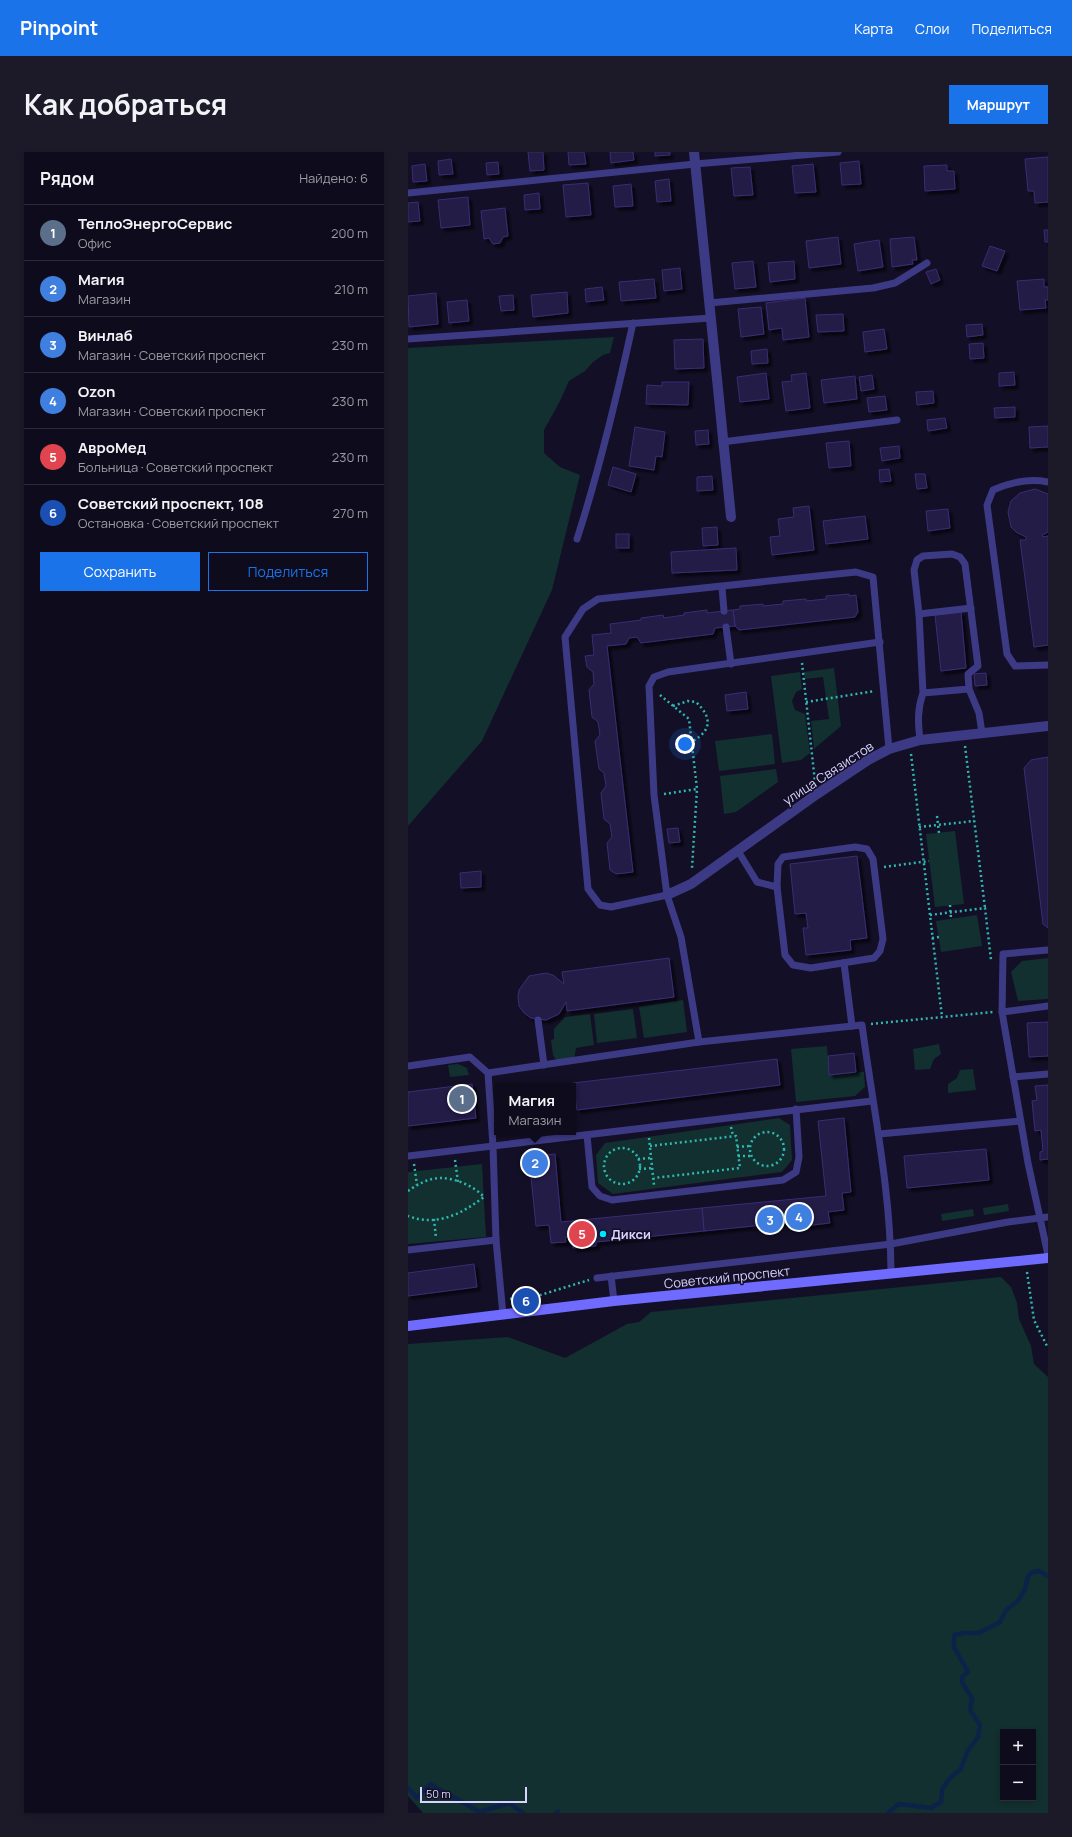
<!DOCTYPE html>
<html lang="ru">
<meta charset="utf-8">
<style>
body{margin:0;font-family:Manrope,sans-serif;background:#1c1929;color:#f1f3f6}
.controls{position:absolute;right:12px;bottom:12px;display:grid;overflow:hidden;border-radius:0px;box-shadow:0 2px 6px #0003}
.controls button{width:36px;height:36px;display:grid;place-items:center;padding:0;border:0;border-bottom:1px solid #2e2b3b;background:#0e0b1c;color:#f1f3f6;font:20px sans-serif}
.scale{position:absolute;left:12px;bottom:10px;width:107px;box-sizing:border-box;padding-left:4px;border:2px solid #d9d4ff;border-top:0;font-size:11px;line-height:14px;white-space:nowrap;color:#d9d4ff;-webkit-text-stroke:3px #130f26;paint-order:stroke}
.you{position:absolute;left:277px;top:592px;width:14px;height:14px;margin:-10px;border:3px solid #fff;border-radius:50%;background:#1a73e8;box-shadow:0 0 0 6px #1a73e833}
.badge{display:grid;place-items:center;width:26px;height:26px;border-radius:50%;background:#1a73e8;color:#fff;font-size:13px;font-weight:700}
.pin{position:absolute;translate:-50% -50%;border:2px solid #fff;box-shadow:0 1px 4px #0006}
.popup{position:absolute;left:86px;top:931px;width:82px;height:52px;box-sizing:border-box;display:grid;place-content:center;border-radius:0px;background:#0e0b1c;filter:drop-shadow(0 1px 3px #0005);font-size:13px;white-space:nowrap;color:#9b9ba3}
.popup b{font-size:15px;color:#f1f3f6}
.popup::after{content:'';position:absolute;left:50%;top:100%;margin-left:-8px;border:8px solid transparent;border-top-color:#0e0b1c}
.list{margin:0;padding:0;list-style:none}
h2{display:flex;justify-content:space-between;align-items:center;height:52px;margin:0;padding:0 16px;font-size:17px}
h2 small{font-size:13px;font-weight:400;color:#9b9ba3}
.list li{display:grid;grid-template-columns:26px 1fr auto;gap:12px;align-items:center;box-sizing:border-box;height:56px;padding:0 16px;border-top:1px solid #2e2b3b}
.list b{display:block;font-size:15px;white-space:nowrap}
.list p{margin:0;font-size:13px;white-space:nowrap;color:#9b9ba3}
.list em{font-size:13px;font-style:normal;color:#9b9ba3}
.actions{display:flex;gap:8px;padding:12px 16px}
.actions a{flex:1;padding:9px 0;border:1px solid #1a73e8;border-radius:0px;text-align:center;font-size:14px;color:#1a73e8}
.actions .main{background:#1a73e8;color:#fff}
.map{position:relative;flex:none;width:640px;height:1661px;overflow:hidden;border-radius:0px}
header{display:flex;align-items:center;gap:24px;box-sizing:border-box;height:56px;padding:0 20px;background:#1a73e8;color:#fff}
header strong{font-size:19px}
nav{display:flex;gap:22px;margin-inline-start:auto;font-size:14px}
.intro{display:flex;align-items:center;justify-content:space-between;box-sizing:border-box;height:96px;padding:0 24px}
h1{margin:0;font-size:28px}
.button{padding:10px 18px;border-radius:0px;background:#1a73e8;color:#fff;font-size:14px;font-weight:700}
main{display:flex;gap:24px;padding:0 24px}
aside{flex:1;background:#0e0b1c;border-radius:0px;box-shadow:0 2px 6px #0003}
.map>svg:first-child{display:block}
.green{fill:#12302f;fill-rule:evenodd}
.lines{fill:none;stroke-linecap:round;stroke-linejoin:round}
.stream{stroke:#0c2248;stroke-width:4.5}
.building{fill:#241b47;stroke:#3b2d73;filter:url(#shadow)}
.path{stroke:#2fb8b0;stroke-width:2.5;stroke-dasharray:2 3;stroke-linecap:butt}
.lane{stroke:#3d3a85;stroke-width:7}
.street{stroke:#3d3a85;stroke-width:10}
.secondary{stroke:#6f6bff;stroke-width:10}
.poi-dot{fill:#00e5ff;stroke:#130f26;stroke-width:1.5}
.labels{text-anchor:middle;dominant-baseline:central;stroke-width:3;stroke-linejoin:round;paint-order:stroke}
.street-label{font-size:13px;fill:#d9d4ff;stroke:#130f26}
.poi-label{font-size:13px;font-weight:bold;fill:#d9d4ff;stroke:#130f26;text-anchor:start}
</style>
<header>
<strong>Pinpoint</strong>
<nav><a>Карта</a><a>Слои</a><a>Поделиться</a></nav>
</header>
<div class="intro"><h1>Как добраться</h1><a class="button">Маршрут</a></div>
<main>
<aside>
<h2>Рядом<small>Найдено: 6</small></h2>
<ul class="list">
<li><span class="badge" style="background:#5c6f8a">1</span><div><b>ТеплоЭнергоСервис</b><p>Офис</p></div><em>200 m</em></li>
<li><span class="badge" style="background:#3f7fe0">2</span><div><b>Магия</b><p>Магазин</p></div><em>210 m</em></li>
<li><span class="badge" style="background:#3f7fe0">3</span><div><b>Винлаб</b><p>Магазин · Советский проспект</p></div><em>230 m</em></li>
<li><span class="badge" style="background:#3f7fe0">4</span><div><b>Ozon</b><p>Магазин · Советский проспект</p></div><em>230 m</em></li>
<li><span class="badge" style="background:#e0444e">5</span><div><b>АвроМед</b><p>Больница · Советский проспект</p></div><em>230 m</em></li>
<li><span class="badge" style="background:#1a4fb4">6</span><div><b>Советский проспект, 108</b><p>Остановка · Советский проспект</p></div><em>270 m</em></li>
</ul>
<div class="actions"><a class="main">Сохранить</a><a>Поделиться</a></div>
</aside>
<div class="map">
<svg width="640" height="1661" viewBox="0 0 640 1661">
<defs>
<filter id="shadow"><feDropShadow dx="3.5" dy="3.5" stdDeviation="1" flood-color="#0009"/></filter>
</defs>
<rect width="100%" height="100%" fill="#130f26"/>
<!-- green -->
<g class="green">
<path d="M 206,185 L 202,201 L 195,203 L 185,210 L 177,219 L 161,229 L 152,249 L 136,278 L 136,301 L 152,315 L 172,323 L 144,438 L 74,589 L 0,674 L 0,196 Z"/>
<path d="M 426,516 L 433,574 L 406,597 L 403,569 L 421,567 L 415,525 L 397,527 L 396,520 Z"/>
<path d="M 392,520 L 394,537 L 388,540 L 384,549 L 387,558 L 397,562 L 402,601 L 393,608 L 374,611 L 363,524 Z"/>
<path d="M 364,582 L 367,612 L 311,619 L 307,589 Z"/>
<path d="M 368,617 L 370,630 L 328,660 L 316,662 L 312,624 Z"/>
<path d="M 547,679 L 556,752 L 527,755 L 518,682 Z"/>
<path d="M 569,763 L 574,794 L 533,800 L 528,769 Z"/>
<path d="M 640,806 L 640,847 L 610,849 L 603,820 L 614,809 Z"/>
<path d="M 275,848 L 279,880 L 236,886 L 231,855 Z"/>
<path d="M 225,857 L 229,886 L 189,891 L 186,862 Z"/>
<path d="M 182,862 L 186,893 L 168,896 L 166,908 L 150,911 L 145,903 L 143,888 L 146,887 L 146,877 L 157,865 Z"/>
<path d="M 531,892 L 533,902 L 526,907 L 522,917 L 507,918 L 505,897 Z"/>
<path d="M 419,894 L 421,922 L 456,920 L 457,935 L 447,944 L 388,950 L 383,897 Z"/>
<path d="M 50,912 L 59,916 L 61,923 L 42,925 L 40,913 Z"/>
<path d="M 565,917 L 568,938 L 540,941 L 540,932 L 549,926 L 552,918 Z"/>
<path d="M 371,966 L 382,973 L 384,1008 L 374,1020 L 205,1042 L 190,1031 L 188,1003 L 197,991 Z"/>
<path d="M 74,1012 L 78,1085 L 0,1092 L 0,1020 Z"/>
<path d="M 600,1052 L 601,1059 L 576,1063 L 575,1056 Z"/>
<path d="M 565,1057 L 566,1064 L 534,1069 L 533,1062 Z"/>
<path d="M 593,1125 L 603,1135 L 609,1151 L 611,1167 L 623,1194 L 626,1212 L 640,1225 L 640,1661 L 15,1661 L 0,1644 L 0,1192 L 100,1185 L 157,1206 L 219,1172 L 231,1170 L 243,1160 ZM 595,1580 L 625,1580 L 625,1646 L 595,1646 Z"/>
</g>
<g class="lines">
<!-- stream -->
<g class="stream">
<path d="M 0,1636 L 9,1646 L 22,1632 L 72,1660 L 101,1651 L 115,1661"/>
<path d="M 148,1661 L 150,1660 L 150,1661"/>
<path d="M 480,1661 L 491,1652 L 523,1656 L 533,1650 L 534,1637 L 543,1625 L 553,1617 L 559,1600 L 570,1585 L 572,1573 L 562,1558 L 564,1546 L 554,1530 L 554,1525 L 560,1520 L 546,1495 L 546,1483 L 556,1481 L 571,1481 L 592,1470 L 598,1458 L 610,1449 L 617,1437 L 620,1424 L 625,1420 L 631,1419 L 640,1424"/>
</g>
</g>
<!-- building -->
<g class="building">
<path d="M 120,0 L 135,0 L 136,18 L 122,19 Z"/>
<path d="M 160,0 L 176,0 L 178,12 L 161,13 Z"/>
<path d="M 202,0 L 225,0 L 226,8 L 203,11 Z"/>
<path d="M 247,0 L 262,0 L 262,3 L 247,4 Z"/>
<path d="M 640,5 L 640,50 L 627,51 L 626,39 L 620,39 L 617,7 Z"/>
<path d="M 43,7 L 45,22 L 31,23 L 30,9 Z"/>
<path d="M 451,9 L 453,32 L 434,33 L 432,11 Z"/>
<path d="M 90,10 L 91,22 L 79,23 L 78,11 Z"/>
<path d="M 17,12 L 19,29 L 5,30 L 4,14 Z"/>
<path d="M 405,12 L 408,40 L 387,41 L 384,14 Z"/>
<path d="M 539,13 L 539,19 L 546,19 L 547,37 L 517,39 L 516,14 Z"/>
<path d="M 342,15 L 345,43 L 326,44 L 323,16 Z"/>
<path d="M 261,27 L 263,49 L 249,50 L 247,29 Z"/>
<path d="M 180,31 L 183,63 L 158,65 L 155,33 Z"/>
<path d="M 223,32 L 225,54 L 207,55 L 205,34 Z"/>
<path d="M 131,41 L 132,57 L 117,58 L 116,43 Z"/>
<path d="M 60,45 L 62,73 L 33,76 L 30,48 Z"/>
<path d="M 10,50 L 12,69 L 0,70 L 0,51 Z"/>
<path d="M 97,56 L 100,84 L 95,85 L 92,91 L 85,92 L 81,86 L 76,87 L 73,59 Z"/>
<path d="M 636,78 L 640,78 L 640,90 L 637,90 Z"/>
<path d="M 430,85 L 433,112 L 401,116 L 398,89 Z"/>
<path d="M 506,85 L 509,108 L 504,108 L 505,112 L 484,115 L 482,87 Z"/>
<path d="M 471,88 L 475,115 L 450,119 L 446,92 Z"/>
<path d="M 582,94 L 597,99 L 589,119 L 574,114 Z"/>
<path d="M 345,109 L 348,135 L 327,137 L 324,111 Z"/>
<path d="M 386,109 L 387,127 L 362,130 L 360,111 Z"/>
<path d="M 272,116 L 274,137 L 256,139 L 254,118 Z"/>
<path d="M 528,117 L 532,128 L 523,132 L 518,120 Z"/>
<path d="M 246,127 L 248,146 L 213,149 L 211,130 Z"/>
<path d="M 636,127 L 636,135 L 640,135 L 640,148 L 637,148 L 638,156 L 612,158 L 609,129 Z"/>
<path d="M 194,135 L 196,148 L 178,150 L 177,137 Z"/>
<path d="M 159,140 L 160,161 L 125,165 L 123,143 Z"/>
<path d="M 28,141 L 30,172 L 1,175 L 0,144 Z"/>
<path d="M 105,143 L 106,158 L 93,159 L 91,144 Z"/>
<path d="M 397,146 L 401,185 L 375,188 L 374,176 L 361,178 L 358,151 Z"/>
<path d="M 59,148 L 61,169 L 41,171 L 39,150 Z"/>
<path d="M 353,155 L 356,182 L 333,185 L 330,157 Z"/>
<path d="M 435,162 L 436,179 L 410,180 L 408,163 Z"/>
<path d="M 574,172 L 575,183 L 559,185 L 558,173 Z"/>
<path d="M 476,177 L 479,197 L 457,200 L 455,180 Z"/>
<path d="M 295,187 L 296,216 L 267,217 L 266,188 Z"/>
<path d="M 575,191 L 576,206 L 562,207 L 561,192 Z"/>
<path d="M 359,197 L 360,211 L 344,212 L 343,199 Z"/>
<path d="M 606,220 L 607,233 L 591,234 L 591,221 Z"/>
<path d="M 358,221 L 361,247 L 332,250 L 329,225 Z"/>
<path d="M 398,221 L 402,256 L 378,259 L 374,230 L 384,229 L 383,223 Z"/>
<path d="M 464,223 L 466,237 L 453,239 L 451,225 Z"/>
<path d="M 447,224 L 449,247 L 416,251 L 413,228 Z"/>
<path d="M 254,230 L 281,230 L 280,253 L 238,252 L 239,233 L 254,234 Z"/>
<path d="M 525,239 L 526,251 L 509,253 L 508,240 Z"/>
<path d="M 477,244 L 479,258 L 461,260 L 459,246 Z"/>
<path d="M 607,255 L 607,265 L 587,266 L 586,256 Z"/>
<path d="M 537,266 L 539,276 L 520,279 L 519,268 Z"/>
<path d="M 640,274 L 640,295 L 622,296 L 621,275 Z"/>
<path d="M 227,275 L 257,280 L 254,305 L 248,304 L 246,318 L 221,314 Z"/>
<path d="M 300,278 L 301,292 L 288,293 L 287,279 Z"/>
<path d="M 441,289 L 443,314 L 421,316 L 418,291 Z"/>
<path d="M 491,294 L 492,306 L 474,309 L 472,296 Z"/>
<path d="M 205,315 L 228,322 L 223,340 L 200,333 Z"/>
<path d="M 481,317 L 483,329 L 472,330 L 471,318 Z"/>
<path d="M 507,322 L 517,322 L 519,336 L 509,337 Z"/>
<path d="M 304,324 L 305,338 L 289,339 L 289,325 Z"/>
<path d="M 627,337 L 640,342 L 640,380 L 634,383 L 635,385 L 640,384 L 640,493 L 626,495 L 612,388 L 618,388 L 618,385 L 608,380 L 603,375 L 600,360 L 603,349 L 612,341 Z"/>
<path d="M 401,354 L 406,398 L 364,403 L 362,385 L 372,384 L 370,367 L 386,365 L 385,356 Z"/>
<path d="M 540,357 L 542,376 L 520,379 L 518,359 Z"/>
<path d="M 457,364 L 460,387 L 418,392 L 415,369 Z"/>
<path d="M 309,375 L 310,393 L 295,394 L 294,376 Z"/>
<rect x="208" y="382" width="13" height="14"/>
<path d="M 328,396 L 329,418 L 264,421 L 263,400 Z"/>
<path d="M 441,442 L 441,444 L 448,443 L 450,460 L 447,465 L 331,478 L 327,474 L 325,458 L 332,457 L 332,454 L 355,452 L 355,454 L 375,452 L 375,449 L 398,447 L 398,449 L 418,447 L 418,444 Z"/>
<path d="M 299,458 L 299,461 L 325,458 L 327,474 L 307,476 L 305,482 L 233,491 L 229,485 L 221,486 L 218,492 L 199,494 L 225,720 L 208,722 L 202,718 L 199,691 L 204,685 L 202,672 L 196,667 L 193,641 L 198,634 L 196,621 L 191,617 L 187,589 L 192,583 L 190,570 L 184,565 L 181,538 L 186,532 L 185,520 L 179,515 L 177,504 L 186,503 L 184,483 L 203,481 L 202,472 L 233,468 L 233,466 L 255,463 L 256,466 L 276,463 L 276,461 Z"/>
<path d="M 553,460 L 558,516 L 533,519 L 527,463 Z"/>
<path d="M 578,521 L 579,533 L 567,534 L 566,522 Z"/>
<path d="M 338,540 L 340,557 L 319,559 L 317,543 Z"/>
<path d="M 640,605 L 640,776 L 635,772 L 616,616 L 623,608 Z"/>
<path d="M 270,676 L 272,690 L 261,691 L 259,677 Z"/>
<path d="M 449,704 L 459,786 L 442,788 L 443,798 L 398,803 L 395,776 L 400,776 L 398,761 L 387,762 L 382,712 Z"/>
<path d="M 73,719 L 73,735 L 53,736 L 52,721 Z"/>
<path d="M 261,806 L 266,845 L 159,859 L 158,850 L 151,862 L 138,868 L 123,866 L 116,861 L 111,854 L 110,845 L 111,838 L 121,824 L 138,821 L 145,823 L 156,832 L 154,820 Z"/>
<path d="M 640,870 L 640,904 L 621,905 L 619,871 Z"/>
<path d="M 446,901 L 448,920 L 421,923 L 420,904 Z"/>
<path d="M 369,907 L 372,933 L 169,958 L 165,931 Z"/>
<path d="M 64,932 L 68,966 L 0,974 L 0,940 Z"/>
<path d="M 640,933 L 640,1007 L 632,1008 L 632,1000 L 635,999 L 633,978 L 627,979 L 624,949 L 629,948 L 627,934 Z"/>
<path d="M 436,966 L 443,1040 L 434,1041 L 436,1058 L 420,1060 L 422,1071 L 396,1074 L 395,1069 L 296,1079 L 294,1056 L 418,1044 L 410,969 Z"/>
<path d="M 578,997 L 581,1028 L 499,1036 L 496,1004 Z"/>
<path d="M 147,1002 L 153,1070 L 294,1056 L 296,1079 L 188,1090 L 188,1094 L 165,1096 L 164,1085 L 157,1085 L 158,1090 L 143,1091 L 141,1073 L 128,1074 L 121,1005 Z"/>
<path d="M 66,1112 L 69,1135 L 0,1144 L 0,1121 Z"/>
</g>
<g class="lines">
<!-- path -->
<g class="path">
<path d="M 394,511 L 407,630"/>
<path d="M 252,543 L 281,567 L 289,637 L 284,716"/>
<path d="M 398,550 L 467,539"/>
<path d="M 265,554 L 280,549 L 288,550 C 304,565 304,578 285,589"/>
<path d="M 557,594 L 577,756"/>
<path d="M 503,602 L 534,865"/>
<path d="M 256,642 L 289,637"/>
<path d="M 529,664 L 531,681"/>
<path d="M 511,675 L 566,669"/>
<path d="M 476,715 L 521,709"/>
<path d="M 542,753 L 543,767"/>
<path d="M 522,763 L 577,756 L 583,808"/>
<path d="M 524,786 L 531,785"/>
<path d="M 463,872 L 585,860"/>
<path d="M 323,975 L 325,984"/>
<circle cx="359" cy="997" r="17"/>
<path d="M 241,986 L 246,1033"/>
<path d="M 242,994 L 328,984 L 332,1016 L 246,1026"/>
<path d="M 329,995 L 342,994"/>
<circle cx="214" cy="1014" r="18"/>
<path d="M 330,1004 L 343,1004"/>
<path d="M 230,1007 L 243,1006"/>
<path d="M 47,1008 L 50,1030"/>
<path d="M 6,1012 L 9,1033"/>
<path d="M 231,1017 L 245,1016"/>
<path d="M 0,1039 C 10,1032 21,1026 33,1026 C 47,1026 66,1034 76,1045 C 53,1062 29,1075 0,1064"/>
<path d="M 26,1067 L 28,1086"/>
<path d="M 619,1120 L 626,1168 L 640,1196"/>
<path d="M 102,1147 L 129,1144 L 181,1128"/>
</g>
<!-- lane -->
<g class="lane">
<path d="M 0,41 L 287,12 L 430,0"/>
<path d="M 301,151 L 465,136 L 487,131 L 519,111"/>
<path d="M 0,187 L 303,166"/>
<path d="M 314,290 L 489,268"/>
<path d="M 640,330 C 622,326 601,331 585,338 L 579,353 L 599,502 L 607,514 L 640,513"/>
<path d="M 169,387 C 192,316 209,244 225,171"/>
<path d="M 314,436 L 316,459"/>
<path d="M 511,462 L 563,456"/>
<path d="M 318,475 L 323,512"/>
<path d="M 561,537 L 571,561 L 574,581"/>
<path d="M 512,588 C 510,571 509,558 515,541 L 511,462 L 506,418 L 509,408 L 515,404 L 544,402 L 552,405 L 557,412 L 570,514 L 560,522 L 561,537 L 515,541"/>
<path d="M 447,695 L 459,697 L 465,707 L 475,787 L 472,799 L 466,806 L 403,816 L 385,813 L 377,803 L 369,735 L 370,712 L 375,705 Z"/>
<path d="M 330,699 L 349,730 L 369,735"/>
<path d="M 259,743 L 203,755 L 192,753 L 180,737 L 157,485 L 175,457 L 190,447 L 448,420 L 465,425 L 481,597"/>
<path d="M 436,811 L 444,874"/>
<path d="M 640,854 L 594,860 L 620,1011 L 640,1103"/>
<path d="M 594,860 L 595,802 L 640,798"/>
<path d="M 130,868 L 136,913"/>
<path d="M 291,890 L 273,785 L 259,743 L 246,643 L 241,534 L 246,525 L 260,520 L 472,490"/>
<path d="M 0,914 L 62,905 L 80,921 L 85,994 L 88,1088 L 95,1163"/>
<path d="M 80,921 L 291,890 L 454,873 C 465,956 483,1039 483,1122"/>
<path d="M 605,925 L 640,922"/>
<path d="M 471,982 L 612,969"/>
<path d="M 179,983 L 184,1035 L 192,1044 L 204,1048 L 375,1028 L 388,1020 L 391,1005 L 388,957"/>
<path d="M 0,1004 L 464,949"/>
<path d="M 0,1098 L 88,1088"/>
<path d="M 203,1124 L 206,1149"/>
<path d="M 189,1126 L 483,1092 L 600,1070 L 640,1065"/>
</g>
<!-- street -->
<g class="street">
<path d="M 286,0 L 323,365"/>
<path d="M 259,743 L 283,732 L 409,642 L 460,608 L 481,597 L 512,588 L 640,574"/>
</g>
<!-- secondary -->
<path class="secondary" d="M 0,1174 L 206,1149 L 640,1106"/>
</g>
<!-- markers -->
<circle class="poi-dot" cx="195" cy="1082" r="4"/>
<g class="labels">
<!-- street labels -->
<g class="street-label">
<text transform="translate(420 621) rotate(-33)">улица Связистов</text>
<text transform="translate(319 1125) rotate(-6)">Советский проспект</text>
</g>
<!-- poi labels -->
<g class="poi-label">
<text x="203" y="1082">Дикси</text>
</g>
</g>
</svg>
<div class="controls">
<button>+</button>
<button>−</button>
</div>
<div class="scale">50 m</div>
<div class="you"></div>
<div class="pin badge" style="left:54px;top:947px;background:#5c6f8a">1</div>
<div class="pin badge" style="left:127px;top:1011px;background:#3f7fe0">2</div>
<div class="popup"><b>Магия</b>Магазин</div>
<div class="pin badge" style="left:362px;top:1068px;background:#3f7fe0">3</div>
<div class="pin badge" style="left:391px;top:1065px;background:#3f7fe0">4</div>
<div class="pin badge" style="left:174px;top:1082px;background:#e0444e">5</div>
<div class="pin badge" style="left:118px;top:1149px;background:#1a4fb4">6</div>
</div>
</main>
